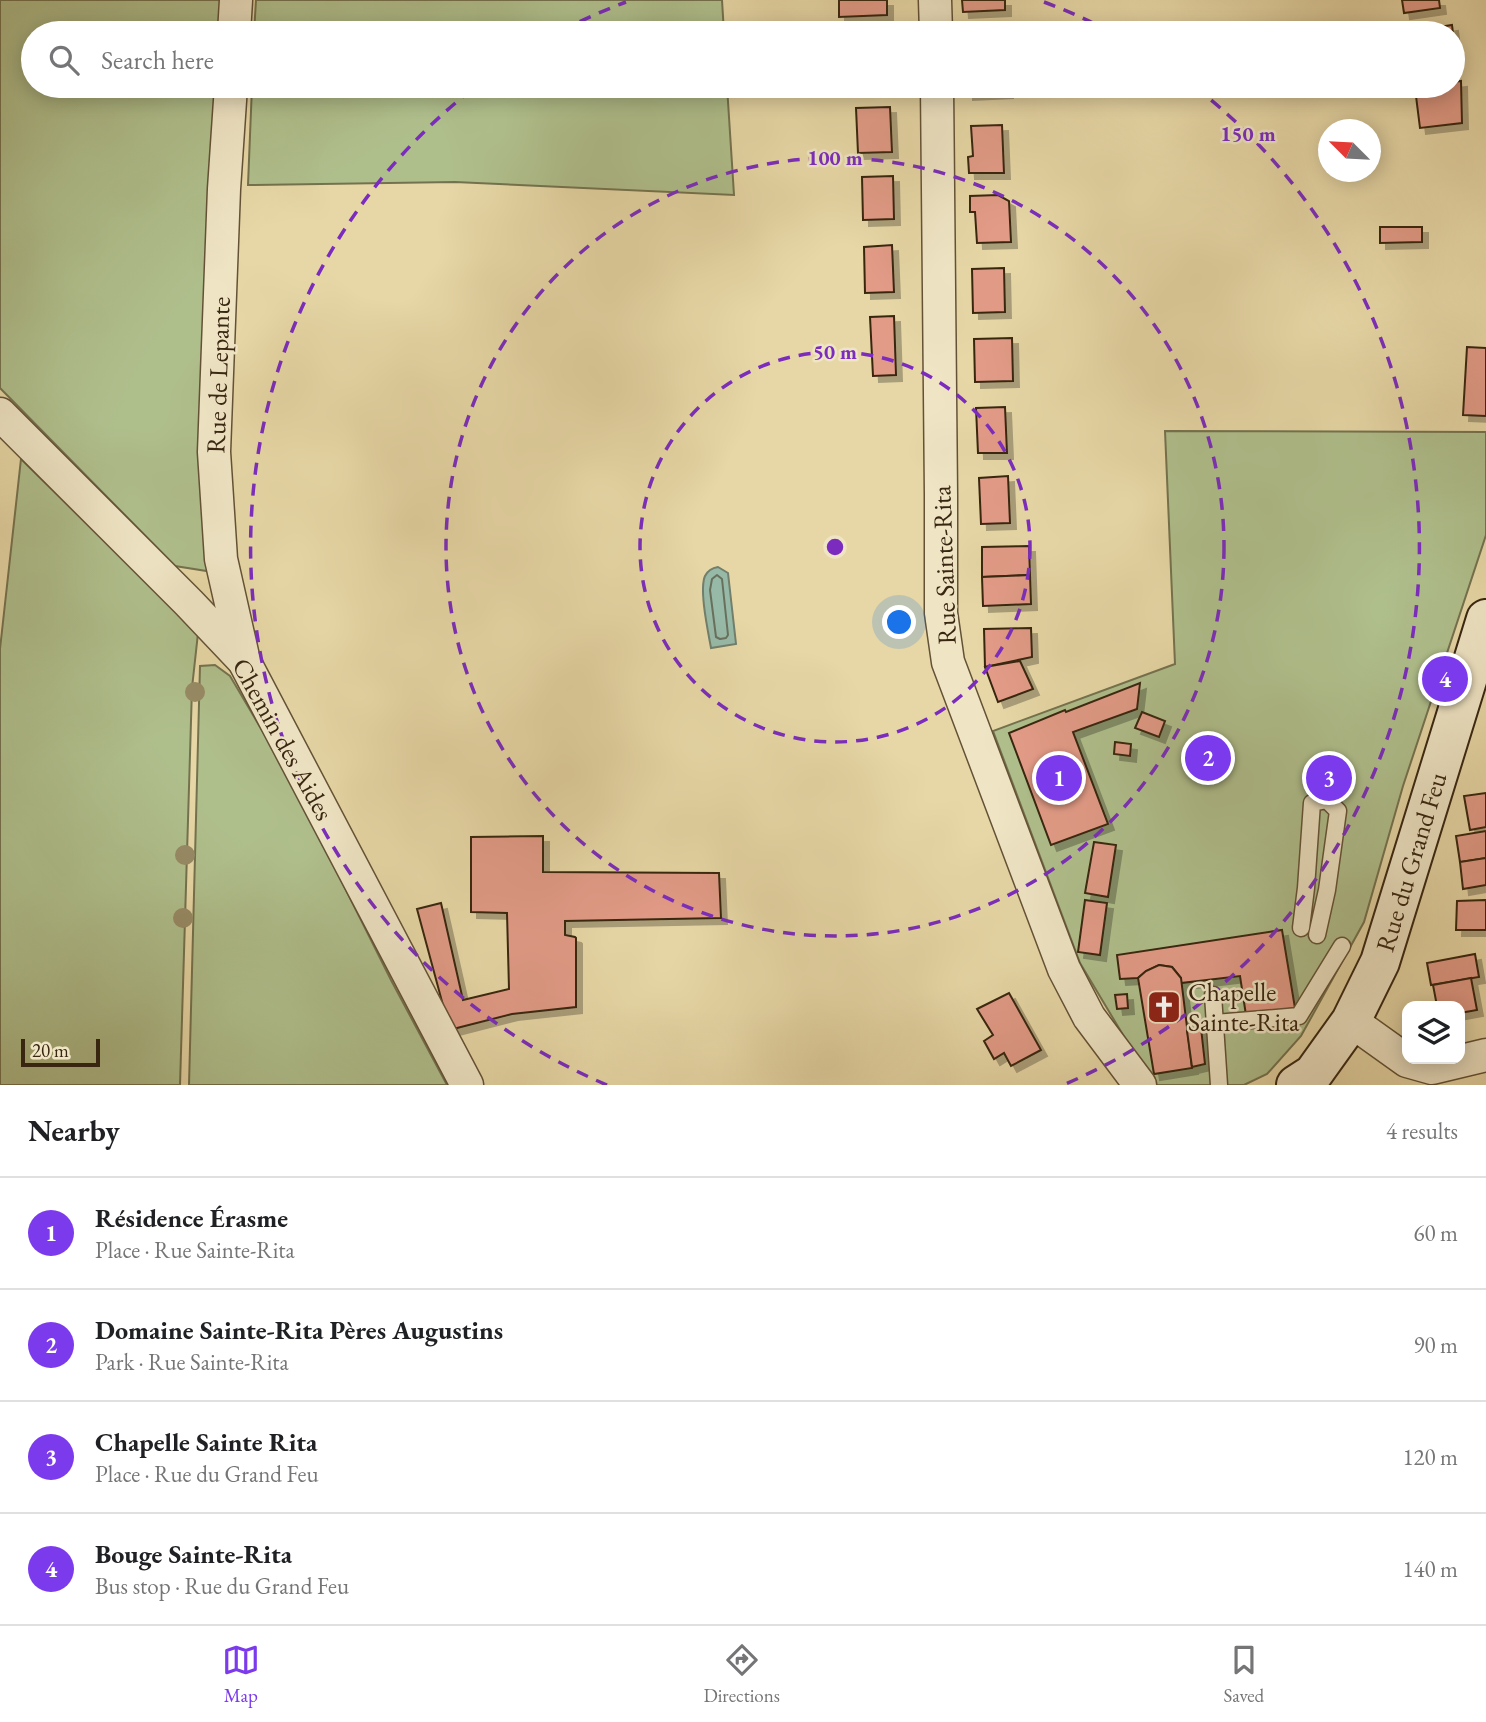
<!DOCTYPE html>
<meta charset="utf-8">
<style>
body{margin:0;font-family:"EB Garamond",serif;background:#f6f6f6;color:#202124}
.controls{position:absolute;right:21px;bottom:21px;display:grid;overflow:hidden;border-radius:14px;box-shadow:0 4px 18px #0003}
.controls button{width:63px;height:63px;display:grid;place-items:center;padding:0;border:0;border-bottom:2px solid #e0e0e0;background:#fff;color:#202124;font:35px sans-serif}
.compass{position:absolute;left:1318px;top:119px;width:63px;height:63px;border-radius:50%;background:#fff;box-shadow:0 4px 18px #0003;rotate:294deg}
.scale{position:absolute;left:21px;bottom:18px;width:79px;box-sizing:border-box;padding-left:7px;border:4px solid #382611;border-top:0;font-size:19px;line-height:24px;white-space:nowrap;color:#382611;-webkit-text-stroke:5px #efe5c5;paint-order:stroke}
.you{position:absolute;left:900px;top:623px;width:24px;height:24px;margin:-18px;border:5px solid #fff;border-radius:50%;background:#1a73e8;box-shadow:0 0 0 10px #1a73e833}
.badge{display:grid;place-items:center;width:46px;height:46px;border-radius:50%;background:#7c3aed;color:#fff;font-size:23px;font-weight:700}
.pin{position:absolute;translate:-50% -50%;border:4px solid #fff;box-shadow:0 2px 7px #0006}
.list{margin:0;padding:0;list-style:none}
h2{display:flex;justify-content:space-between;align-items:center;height:91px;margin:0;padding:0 28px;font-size:30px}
h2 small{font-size:23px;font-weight:400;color:#757577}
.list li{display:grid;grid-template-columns:46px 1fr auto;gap:21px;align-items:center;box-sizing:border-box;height:112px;padding:0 28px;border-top:2px solid #e0e0e0}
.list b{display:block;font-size:26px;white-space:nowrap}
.list p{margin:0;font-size:23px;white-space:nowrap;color:#757577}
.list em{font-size:23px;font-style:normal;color:#757577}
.icon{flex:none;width:38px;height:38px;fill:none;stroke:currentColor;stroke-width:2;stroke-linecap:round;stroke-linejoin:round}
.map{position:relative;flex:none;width:1486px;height:1085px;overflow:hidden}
.search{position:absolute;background:#fff;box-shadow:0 4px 18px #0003;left:21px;right:21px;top:21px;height:77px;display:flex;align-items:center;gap:18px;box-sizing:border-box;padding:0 24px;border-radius:38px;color:#757577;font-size:26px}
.sheet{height:539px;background:#fff}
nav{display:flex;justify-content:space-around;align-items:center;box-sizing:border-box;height:98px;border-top:2px solid #e0e0e0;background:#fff;font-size:19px;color:#757577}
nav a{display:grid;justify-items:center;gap:4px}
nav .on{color:#7c3aed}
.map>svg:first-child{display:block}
.green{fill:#afbf8c;stroke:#74724e;stroke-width:2}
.water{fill:#97baa8;stroke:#717f6c;stroke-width:2}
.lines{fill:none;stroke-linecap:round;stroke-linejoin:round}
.shore{stroke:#68705c;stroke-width:2}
.building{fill:#e29b87;stroke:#382611;stroke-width:2;filter:url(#shadow)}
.lane-casing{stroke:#645236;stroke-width:19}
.street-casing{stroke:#645236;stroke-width:35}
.secondary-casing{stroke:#382611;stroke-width:42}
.lane{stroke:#efe5c5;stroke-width:16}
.street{stroke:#efe5c5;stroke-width:32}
.secondary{stroke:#efe5c5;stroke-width:38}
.tree{fill:#978b65}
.ring{fill:none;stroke:#7b2cbf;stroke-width:3.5;stroke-dasharray:12 9}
.labels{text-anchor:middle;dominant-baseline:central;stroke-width:5;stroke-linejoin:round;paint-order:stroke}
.street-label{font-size:26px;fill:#382611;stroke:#efe5c5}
.poi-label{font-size:26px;fill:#382611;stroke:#efe5c5;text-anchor:start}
.centre{fill:#7b2cbf;stroke:#efe5c5;stroke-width:3.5}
.ring-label{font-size:21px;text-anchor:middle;font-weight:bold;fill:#7b2cbf;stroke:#efe5c5;stroke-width:5;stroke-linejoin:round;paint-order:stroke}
</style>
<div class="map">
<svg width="1486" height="1085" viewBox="0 0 1486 1085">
<defs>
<filter id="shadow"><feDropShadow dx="6" dy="6" stdDeviation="0" flood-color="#0004"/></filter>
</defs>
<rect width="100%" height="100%" fill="#e7d7a6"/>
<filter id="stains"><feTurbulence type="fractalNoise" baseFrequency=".00286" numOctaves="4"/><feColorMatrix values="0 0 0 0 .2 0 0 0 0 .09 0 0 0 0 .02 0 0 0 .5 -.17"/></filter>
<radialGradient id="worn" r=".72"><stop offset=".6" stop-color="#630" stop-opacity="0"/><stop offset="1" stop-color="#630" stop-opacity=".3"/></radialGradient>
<!-- green -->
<g class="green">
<path d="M 0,0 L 229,0 L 228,33 L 33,33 L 33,86 L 226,86 L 213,572 L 175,566 L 0,388 Z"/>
<path d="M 256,0 L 722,0 L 724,33 L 254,33 Z"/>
<path d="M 252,86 L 727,86 L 734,195 L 455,182 L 248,185 Z"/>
<path d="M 1165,431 L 1486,432 L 1486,535 L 1403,786 L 1364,922 L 1301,1036 L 1267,1074 L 1244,1085 L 1153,1085 L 1080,963 L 993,731 L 1175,664 Z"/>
<path d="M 21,459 L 198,633 L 192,688 L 180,1085 L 0,1085 L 0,649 Z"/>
<path d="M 215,665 L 230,676 L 289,776 L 391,980 L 447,1085 L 189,1085 L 200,666 Z"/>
</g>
<!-- water -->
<path class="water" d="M 718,567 L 728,573 L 736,644 L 711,648 C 708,631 699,590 705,576 C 708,570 712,568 718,567 Z"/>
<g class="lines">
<!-- shore -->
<path class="shore" d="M 717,575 L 722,579 L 728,635 L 726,638 L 720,639 L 716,637 L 710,590 L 712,579 Z"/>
</g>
<!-- building -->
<g class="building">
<path d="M 839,0 L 887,0 L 887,15 L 839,17 Z"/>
<path d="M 962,0 L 1005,0 L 1005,10 L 963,12 Z"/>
<path d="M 1402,0 L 1439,0 L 1440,8 L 1404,13 Z"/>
<path d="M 1452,25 L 1453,33 L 1414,33 L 1414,31 Z"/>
<path d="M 1453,34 L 1456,61 L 1453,62 Z"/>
<path d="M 1461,81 L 1462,123 L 1420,128 L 1415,88 L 1430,86 L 1453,86 L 1453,82 Z"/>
<path d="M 967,86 L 1007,86 L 1007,92 L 967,94 Z"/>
<path d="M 890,107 L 892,152 L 858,153 L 856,108 Z"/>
<path d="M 1002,125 L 1004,173 L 969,173 L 968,157 L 973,156 L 971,126 Z"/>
<path d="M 893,176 L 894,219 L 863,220 L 862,177 Z"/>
<path d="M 998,195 L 1009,201 L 1011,242 L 977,243 L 975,212 L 970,212 L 970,196 Z"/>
<path d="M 1380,227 L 1422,227 L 1422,242 L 1380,243 Z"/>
<path d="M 892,245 L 894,292 L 865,293 L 864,247 Z"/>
<path d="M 1004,268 L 1005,312 L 973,313 L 972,269 Z"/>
<path d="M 894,316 L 896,375 L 873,376 L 870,317 Z"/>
<path d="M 1012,338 L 1013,381 L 975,382 L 974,339 Z"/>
<path d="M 1467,347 L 1486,348 L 1486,416 L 1463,415 Z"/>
<path d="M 1005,407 L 1007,453 L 978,453 L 976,408 Z"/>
<path d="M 1008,476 L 1010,523 L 981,524 L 979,478 Z"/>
<path d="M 1029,546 L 1030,575 L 982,577 L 982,547 Z"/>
<path d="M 1030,575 L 1031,604 L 983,606 L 982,577 Z"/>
<path d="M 1031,628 L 1032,657 L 985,667 L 984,629 Z"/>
<path d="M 1020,661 L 1033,689 L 998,702 L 985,667 Z"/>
<path d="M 1442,679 L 1446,680 L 1441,697 L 1436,696 Z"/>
<path d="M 1140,683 L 1137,709 L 1073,732 L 1108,824 L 1051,845 L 1009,733 L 1065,710 L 1066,712 Z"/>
<path d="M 1142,712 L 1165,721 L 1159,737 L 1135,728 Z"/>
<path d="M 1115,742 L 1131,744 L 1130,756 L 1114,754 Z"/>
<path d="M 1319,765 L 1342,769 L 1342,789 L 1314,786 Z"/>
<path d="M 1486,793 L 1486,827 L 1470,830 L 1464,796 Z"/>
<path d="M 1486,831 L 1486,858 L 1460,862 L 1456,836 Z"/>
<path d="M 543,836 L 543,872 L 719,873 L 721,918 L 565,921 L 565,935 L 575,937 L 576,938 L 576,1007 L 512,1014 L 453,1029 L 444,1009 L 417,909 L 441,903 L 463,1000 L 509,989 L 507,913 L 471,912 L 471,837 Z"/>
<path d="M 1094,842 L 1116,845 L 1108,897 L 1085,893 Z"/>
<path d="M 1486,858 L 1486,885 L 1463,889 L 1460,862 Z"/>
<path d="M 1085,900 L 1107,903 L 1100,955 L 1078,952 Z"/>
<path d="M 1486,900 L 1486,930 L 1456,930 L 1457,901 Z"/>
<path d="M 1282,930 L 1295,1008 L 1246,1015 L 1240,976 L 1181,983 L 1181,978 L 1172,967 L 1159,965 L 1146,971 L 1138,978 L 1120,979 L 1117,955 Z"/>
<path d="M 1475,954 L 1479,977 L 1431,985 L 1427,963 Z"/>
<path d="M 1159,965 L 1172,967 L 1181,978 L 1192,1068 L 1154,1074 L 1138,978 L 1146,971 Z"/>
<path d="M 1471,978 L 1477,1010 L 1460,1013 L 1460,1006 L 1437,1006 L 1433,985 Z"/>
<path d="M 1009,993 L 1041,1050 L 1011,1066 L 1004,1053 L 994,1059 L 984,1041 L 993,1035 L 977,1009 Z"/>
<path d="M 1127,994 L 1128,1008 L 1117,1009 L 1115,995 Z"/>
<path d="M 1201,1028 L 1205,1064 L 1192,1067 L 1187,1031 Z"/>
</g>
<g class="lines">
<!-- lane casing -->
<g class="lane-casing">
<g id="lane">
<path d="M 1301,928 L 1306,888 L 1312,803 L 1327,800 L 1338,811 L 1327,890 L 1317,935"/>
<path d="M 1213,995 L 1219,1085"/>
<path d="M 1215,1023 L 1299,1016 L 1342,946"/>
</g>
</g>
<!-- street casing -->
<g class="street-casing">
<g id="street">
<path d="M 935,0 L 936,33"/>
<path d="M 234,33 L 236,0"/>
<path d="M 231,86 L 224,189 L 214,452 L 221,559 L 244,661"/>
<path d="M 937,86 L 941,495 L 941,613 L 948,662 L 1064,969 L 1089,1017 L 1140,1085"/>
<path d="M 0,414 L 189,603 L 244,661 L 467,1085"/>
<path d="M 1351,1021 L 1407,1061 L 1432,1068 L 1486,1055"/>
</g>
</g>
<!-- secondary casing -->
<g class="secondary-casing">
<path id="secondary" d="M 1296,1085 L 1313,1074 L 1351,1021 L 1380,962 L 1486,619"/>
</g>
<!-- lane -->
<use href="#lane" class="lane"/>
<!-- street -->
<use href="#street" class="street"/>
<!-- secondary -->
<use href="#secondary" class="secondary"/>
</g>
<!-- trees -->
<g class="tree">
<circle cx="195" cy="692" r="10"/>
<circle cx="185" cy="855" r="10"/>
<circle cx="183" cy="918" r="10"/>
</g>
<!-- distance rings -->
<g class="ring">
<circle cx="835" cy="547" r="195"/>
<circle cx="835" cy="547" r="389"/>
<path d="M607 1085A584 584 0 0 1 475 87M561 31A584 584 0 0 1 626 2M1044 2A584 584 0 0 1 1109 31M1195 87A584 584 0 0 1 1063 1085"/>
</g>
<!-- icons -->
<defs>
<g id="church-square" transform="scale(1.75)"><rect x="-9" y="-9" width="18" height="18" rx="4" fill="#8f2418" stroke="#efe5c5"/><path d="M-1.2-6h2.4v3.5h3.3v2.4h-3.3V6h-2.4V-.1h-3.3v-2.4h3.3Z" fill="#fff"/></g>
</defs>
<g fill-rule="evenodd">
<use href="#church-square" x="1164" y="1007"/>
</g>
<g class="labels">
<!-- street labels -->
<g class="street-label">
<text transform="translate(218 375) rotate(-88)">Rue de Lepante</text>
<text transform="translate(944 565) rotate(-92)">Rue Sainte-Rita</text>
<text transform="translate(283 739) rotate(61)">Chemin des Aides</text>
<text transform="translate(1411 862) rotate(-73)">Rue du Grand Feu</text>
</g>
<!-- poi labels -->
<g class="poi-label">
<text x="1188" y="992">Chapelle<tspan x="1188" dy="30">Sainte-Rita</tspan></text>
</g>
</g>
<circle cx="835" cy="547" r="10" class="centre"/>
<g class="ring-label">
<text x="1248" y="141">150 m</text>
<text x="835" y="165">100 m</text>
<text x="835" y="359">50 m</text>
</g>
<rect width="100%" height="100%" filter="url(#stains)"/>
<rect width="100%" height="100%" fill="url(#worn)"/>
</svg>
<div class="controls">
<button><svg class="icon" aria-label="layers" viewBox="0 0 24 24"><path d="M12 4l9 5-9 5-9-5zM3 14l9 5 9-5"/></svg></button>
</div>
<svg class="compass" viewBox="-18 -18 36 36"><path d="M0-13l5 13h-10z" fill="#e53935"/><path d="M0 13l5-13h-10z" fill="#757577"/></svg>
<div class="scale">20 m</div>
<div class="you"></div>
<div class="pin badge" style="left:1059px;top:778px">1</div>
<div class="pin badge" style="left:1208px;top:758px">2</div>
<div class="pin badge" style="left:1329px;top:778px">3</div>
<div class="pin badge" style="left:1445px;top:679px">4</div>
<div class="search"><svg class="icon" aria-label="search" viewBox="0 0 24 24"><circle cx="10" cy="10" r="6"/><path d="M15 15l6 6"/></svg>Search here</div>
</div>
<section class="sheet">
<h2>Nearby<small>4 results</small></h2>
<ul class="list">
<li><span class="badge">1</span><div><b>Résidence Érasme</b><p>Place · Rue Sainte-Rita</p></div><em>60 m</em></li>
<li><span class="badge">2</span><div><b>Domaine Sainte-Rita Pères Augustins</b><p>Park · Rue Sainte-Rita</p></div><em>90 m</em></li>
<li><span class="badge">3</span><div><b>Chapelle Sainte Rita</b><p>Place · Rue du Grand Feu</p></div><em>120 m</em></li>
<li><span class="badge">4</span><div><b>Bouge Sainte-Rita</b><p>Bus stop · Rue du Grand Feu</p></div><em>140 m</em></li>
</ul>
</section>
<nav>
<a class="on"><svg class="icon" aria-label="map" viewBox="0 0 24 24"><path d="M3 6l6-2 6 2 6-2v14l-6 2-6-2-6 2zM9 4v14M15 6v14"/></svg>Map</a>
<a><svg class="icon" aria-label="directions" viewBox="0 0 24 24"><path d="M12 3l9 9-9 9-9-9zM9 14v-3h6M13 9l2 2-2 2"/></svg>Directions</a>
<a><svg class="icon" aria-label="saved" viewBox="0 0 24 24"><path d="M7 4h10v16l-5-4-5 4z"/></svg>Saved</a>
</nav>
